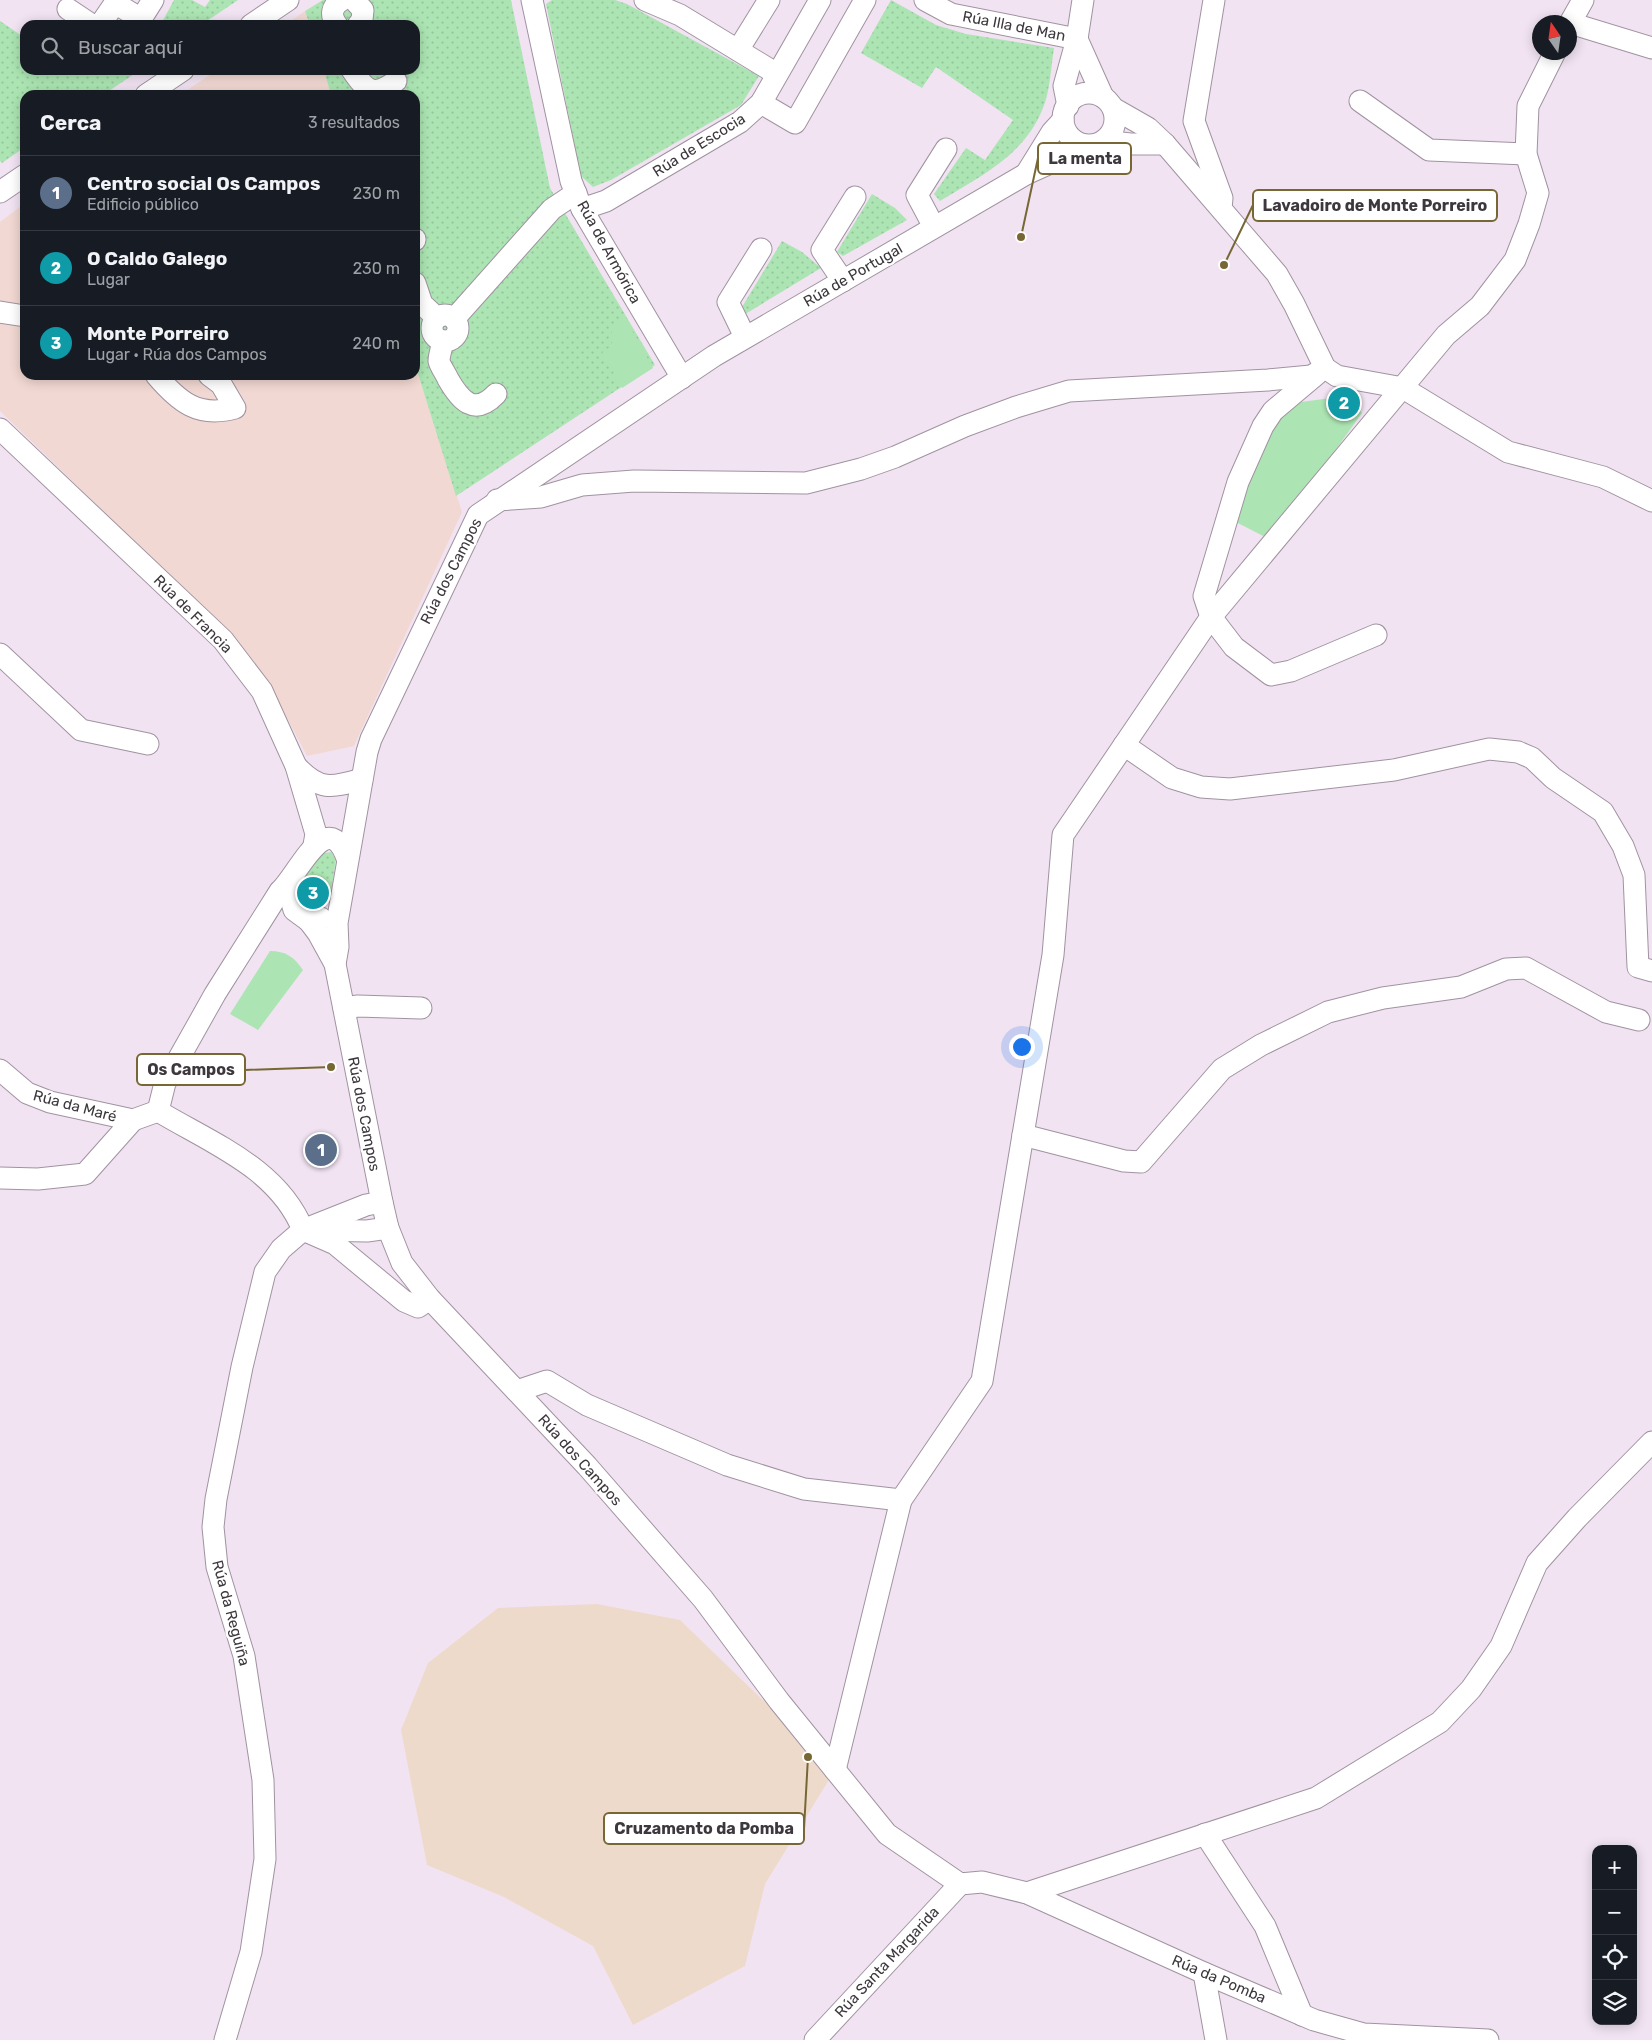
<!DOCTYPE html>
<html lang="es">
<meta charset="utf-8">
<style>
body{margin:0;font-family:Rubik,sans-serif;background:#242831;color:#f1f3f6}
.controls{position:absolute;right:15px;bottom:15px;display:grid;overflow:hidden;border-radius:10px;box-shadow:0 2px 12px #0003}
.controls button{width:45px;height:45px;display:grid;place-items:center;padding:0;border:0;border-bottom:1px solid #363941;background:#171b24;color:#f1f3f6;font:25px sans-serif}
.compass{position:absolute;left:1532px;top:15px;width:45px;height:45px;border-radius:50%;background:#171b24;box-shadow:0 2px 12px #0003;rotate:347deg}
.you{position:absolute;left:1021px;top:1046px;width:18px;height:18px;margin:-12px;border:4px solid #fff;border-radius:50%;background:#1a73e8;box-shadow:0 0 0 8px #1a73e833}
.badge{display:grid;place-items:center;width:32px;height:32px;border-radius:50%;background:#0f766e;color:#fff;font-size:16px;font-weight:700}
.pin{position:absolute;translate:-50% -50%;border:2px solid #fff;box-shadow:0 1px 5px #0006}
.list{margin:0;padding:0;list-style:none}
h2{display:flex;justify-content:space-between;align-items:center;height:65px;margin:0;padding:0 20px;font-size:21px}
h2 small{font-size:16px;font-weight:400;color:#9ea1a6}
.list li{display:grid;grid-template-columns:32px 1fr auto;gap:15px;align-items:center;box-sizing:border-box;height:75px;padding:0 20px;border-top:1px solid #363941}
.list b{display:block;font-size:19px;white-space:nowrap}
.list p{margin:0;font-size:16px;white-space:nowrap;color:#9ea1a6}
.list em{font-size:16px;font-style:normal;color:#9ea1a6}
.icon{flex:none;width:28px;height:28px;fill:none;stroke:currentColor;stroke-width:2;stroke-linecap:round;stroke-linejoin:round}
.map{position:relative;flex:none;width:1652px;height:2040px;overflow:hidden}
.search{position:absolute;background:#171b24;box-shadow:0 2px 12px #0003;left:20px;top:20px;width:400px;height:55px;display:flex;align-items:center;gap:12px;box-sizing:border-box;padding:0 18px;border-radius:15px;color:#9ea1a6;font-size:19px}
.panel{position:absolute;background:#171b24;box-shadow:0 2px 12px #0003;left:20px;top:90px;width:400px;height:290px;border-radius:15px}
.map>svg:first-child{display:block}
.industrial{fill:#eedacb}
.education{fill:#f2d8d2}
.grass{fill:url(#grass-dots)}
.park{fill:#ace5b3}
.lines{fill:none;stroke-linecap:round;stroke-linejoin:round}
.minor-casing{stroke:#a093a1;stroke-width:23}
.minor{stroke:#fff;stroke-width:21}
.labels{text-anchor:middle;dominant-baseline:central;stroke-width:5;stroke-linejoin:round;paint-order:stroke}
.street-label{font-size:15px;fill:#3d383d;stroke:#fff}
.leader{fill:none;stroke:#766735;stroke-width:2}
.callout-dot{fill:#766735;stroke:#fff;stroke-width:2}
.callout{fill:#fff;stroke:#766735;stroke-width:2}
.callout-label{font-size:16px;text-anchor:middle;font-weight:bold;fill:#3d383d}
</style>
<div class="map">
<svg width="1652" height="2040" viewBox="0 0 1652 2040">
<defs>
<pattern id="grass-dots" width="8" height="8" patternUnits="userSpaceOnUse" patternTransform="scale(1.25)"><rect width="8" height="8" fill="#ace5b3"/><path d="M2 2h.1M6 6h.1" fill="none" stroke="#95c59b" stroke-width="1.8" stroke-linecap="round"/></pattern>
</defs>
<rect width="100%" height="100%" fill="#f1e3f2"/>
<!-- industrial -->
<path class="industrial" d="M 597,1604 L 680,1620 L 835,1770 L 765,1884 L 745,1966 L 633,2025 L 593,1946 L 504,1897 L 427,1865 L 401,1730 L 428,1663 L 498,1608 Z"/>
<!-- education -->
<g class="education">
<path d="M 305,11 L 310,25 L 285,25 Z"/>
<path d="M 217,70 L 324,70 L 331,95 L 180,95 Z"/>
<path d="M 25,203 L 25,375 L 415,375 L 415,364 L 462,512 L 354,746 L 307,756 L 265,676 L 152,558 L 0,411 L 0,222 Z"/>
</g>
<!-- grass -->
<g class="grass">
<path d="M 174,0 L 192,0 L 205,7 L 210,0 L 238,0 L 201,25 L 165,25 L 162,22 Z"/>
<path d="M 323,0 L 511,0 L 550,188 L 655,365 L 456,496 L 415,364 L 415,95 L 331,95 L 324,70 L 415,70 L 415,25 L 310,25 L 305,11 Z"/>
<path d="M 552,0 L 615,0 L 627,4 L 759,76 L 741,105 L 611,180 L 593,187 L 581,176 L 546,4 Z"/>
<path d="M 891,0 L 936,25 L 966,34 L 1054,48 C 1051,67 1050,91 1043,108 C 1024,156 981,176 940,201 L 934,194 L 966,148 L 985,160 L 1013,120 L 936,67 L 922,88 L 861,53 Z"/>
<path d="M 0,21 L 25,38 L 25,70 L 140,70 L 103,95 L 25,95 L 25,147 L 2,163 L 0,161 Z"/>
<path d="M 872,194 L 895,208 L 907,220 L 843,256 L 837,252 Z"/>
<path d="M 782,241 L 802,252 L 821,268 L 742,316 L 739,312 Z"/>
<path d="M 331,852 L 336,859 L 331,892 L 324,905 L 310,907 L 301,904 L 298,890 L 318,854 Z"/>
</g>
<!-- park -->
<g class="park">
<path d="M 621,318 L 627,322 L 653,368 L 622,388 L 602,353 L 612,345 L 612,327 Z"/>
<path d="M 1346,396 L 1362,413 L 1271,540 L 1232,520 L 1275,418 L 1301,402 Z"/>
<path d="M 270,951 C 286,951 294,957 303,970 L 258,1030 L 230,1014 Z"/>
</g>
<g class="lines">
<!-- minor casing -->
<g class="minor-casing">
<g id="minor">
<path d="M 354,0 L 363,10 L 362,20 L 358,25"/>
<path d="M 532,0 L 571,181 L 582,209 L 682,378"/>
<path d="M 645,0 L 680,15 L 777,74"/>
<path d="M 925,0 L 951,14 L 1077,39"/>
<path d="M 1214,0 L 1194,121 L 1222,198 L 1221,208"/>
<path d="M 68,9 L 92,25"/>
<path d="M 1570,23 L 1652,48"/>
<path d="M 1570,23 L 1583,0"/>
<path d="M 100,25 L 115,3 L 141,19 L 153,0"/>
<path d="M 251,25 L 288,0"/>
<path d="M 337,25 C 330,16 331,6 342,0"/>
<path d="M 1077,39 L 1103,97"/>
<path d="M 738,50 L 769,0"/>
<path d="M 352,70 C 367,92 373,97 396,81"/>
<circle cx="1089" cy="119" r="26"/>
<path d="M 146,95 L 183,70"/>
<path d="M 1360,101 L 1429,150 L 1526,154"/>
<path d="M 761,103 L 795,123 L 865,0"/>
<path d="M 1068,106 L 1064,86 L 1077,39 L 1083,0"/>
<path d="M 1113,108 L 1148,128 L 1165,144 L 1277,274 L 1294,304 L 1325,368 L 1337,376 L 1403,388 L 1508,452 L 1603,477 L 1652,501"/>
<path d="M 1104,141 L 1130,144 L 1165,144"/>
<path d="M 1026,174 L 1052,132 L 1063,120"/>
<path d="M 0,192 L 25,175"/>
<path d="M 582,209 L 606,201 L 740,122 L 761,103 L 820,0"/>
<path d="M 934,227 L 917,195 L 946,149"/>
<path d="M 415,240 L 415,239"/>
<path d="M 843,281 L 822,250 L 855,197"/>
<path d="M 415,283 L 422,304 L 437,318"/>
<path d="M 0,312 L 25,316"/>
<circle cx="445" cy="328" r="13"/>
<path d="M 454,319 L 552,209 L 576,193"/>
<path d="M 745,337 L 728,302 L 761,249"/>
<path d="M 443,341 C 442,347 439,355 439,361 C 440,366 446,374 448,379 C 460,400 474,417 496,394"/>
<path d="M 1317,374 L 1273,411 L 1263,426 L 1238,482 L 1204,596 L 1211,617 L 1234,647 L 1271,675 L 1291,671 L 1376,635"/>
<path d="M 156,375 C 179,402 198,418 235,408 L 221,384 L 209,375"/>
<path d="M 0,429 L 223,640 L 262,691 L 296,766 L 316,834 L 314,845"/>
<path d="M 497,500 L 541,497 L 582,485 L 634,481 L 806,483 L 861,469 L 895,457 L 965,426 L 1016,407 L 1069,391 L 1268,380 L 1311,376 L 1325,368"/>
<path d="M 0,654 L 81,730 L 148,744"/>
<path d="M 1124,745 L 1172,778 L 1201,787 L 1230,789 L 1394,770 L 1489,749 L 1518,752 L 1532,758 L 1553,778 L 1603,812 L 1623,846 L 1634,875 L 1638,967 L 1652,971"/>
<path d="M 296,766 C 319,791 331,788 362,779"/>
<path d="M 347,858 C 327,804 297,877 280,891 L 215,994 L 165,1083 L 158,1111 C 211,1143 278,1168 303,1230 L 335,1244 L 404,1301 L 418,1307 L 430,1299"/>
<path d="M 287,885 L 294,910 L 309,921 L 321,918"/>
<path d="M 309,921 L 318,933 L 335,964 L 382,1202 L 388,1228 L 402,1263 L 430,1299 L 587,1466 L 703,1599 L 779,1701 L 887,1834 L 960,1884"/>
<path d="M 335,964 L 338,947 L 337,923 L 367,752 L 371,739 L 478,515 L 714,356 L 1026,174 L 1075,152 L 1084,145"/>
<path d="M 344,1008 L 358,1006 L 421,1008"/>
<path d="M 0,1070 L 27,1093 L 50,1102 L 133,1120 L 158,1111"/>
<path d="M 1023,1135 L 1124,1161 L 1141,1162 L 1222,1069 L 1261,1045 L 1328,1012 L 1383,998 L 1461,987 L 1506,969 L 1526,968 L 1606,1012 L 1639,1020"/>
<path d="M 0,1178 L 38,1179 L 85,1174 L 133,1120"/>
<path d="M 313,1230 L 367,1231 L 388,1228"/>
<path d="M 517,1391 L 547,1381 L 587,1405 L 727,1465 L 804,1489 L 901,1500"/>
<path d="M 835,1770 L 901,1500 L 982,1381 L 1053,955 L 1063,835 L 1211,617 L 1446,335 L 1480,306 L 1515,260 L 1529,224 L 1538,193 L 1526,154 L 1528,106 L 1555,52"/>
<path d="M 1205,1834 L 1265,1926 L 1302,2015"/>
<path d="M 960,1884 L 982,1882 L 1027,1893 L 1204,1973 L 1314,2020 L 1364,2034 L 1488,2040"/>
<path d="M 1027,1893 L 1316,1798 L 1440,1722 L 1471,1689 L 1501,1646 L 1537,1563 L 1577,1518 L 1652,1442"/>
<path d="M 1204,1973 L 1216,2040"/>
<path d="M 225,2040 L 251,1952 L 265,1859 L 263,1780 L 244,1656 L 217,1567 L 213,1527 L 216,1499 L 242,1367 L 265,1272 L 281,1249 L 303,1230 L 366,1205 L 382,1202"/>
<path d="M 815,2040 L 960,1884"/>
</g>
</g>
<!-- minor -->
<use href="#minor" class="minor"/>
</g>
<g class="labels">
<!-- street labels -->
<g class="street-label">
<text transform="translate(1014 26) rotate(11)">Rúa Illa de Man</text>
<text transform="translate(699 145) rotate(-32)">Rúa de Escocia</text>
<text transform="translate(609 252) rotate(61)">Rúa de Armórica</text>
<text transform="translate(853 275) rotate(-30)">Rúa de Portugal</text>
<text transform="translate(451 571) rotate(-63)">Rúa dos Campos</text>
<text transform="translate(193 614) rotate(45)">Rúa de Francia</text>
<text transform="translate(75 1106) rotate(15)">Rúa da Maré</text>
<text transform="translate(364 1114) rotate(79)">Rúa dos Campos</text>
<text transform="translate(580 1460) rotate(48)">Rúa dos Campos</text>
<text transform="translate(231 1613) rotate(75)">Rúa da Reguiña</text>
<text transform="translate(887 1962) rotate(-47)">Rúa Santa Margarida</text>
<text transform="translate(1219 1979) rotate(23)">Rúa da Pomba</text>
</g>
</g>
<!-- callouts -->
<path class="leader" d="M1021 237L1038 158M1224 265L1253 205M331 1067L245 1070M808 1757L804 1829"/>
<g class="callout-dot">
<circle cx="1021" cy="237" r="5"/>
<circle cx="1224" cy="265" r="5"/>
<circle cx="331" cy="1067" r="5"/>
<circle cx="808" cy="1757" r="5"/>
</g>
<g class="callout">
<rect x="1038" y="143" width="93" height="31" rx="5"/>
<rect x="1253" y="190" width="244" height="31" rx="5"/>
<rect x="137" y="1054" width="108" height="31" rx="5"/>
<rect x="604" y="1813" width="200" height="31" rx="5"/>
</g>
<g class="callout-label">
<text x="1085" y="164">La menta</text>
<text x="1375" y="211">Lavadoiro de Monte Porreiro</text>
<text x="191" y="1075">Os Campos</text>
<text x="704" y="1834">Cruzamento da Pomba</text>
</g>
</svg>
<div class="controls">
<button>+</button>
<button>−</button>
<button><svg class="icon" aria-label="locate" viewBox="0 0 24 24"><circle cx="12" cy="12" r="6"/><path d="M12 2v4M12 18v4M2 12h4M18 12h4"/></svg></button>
<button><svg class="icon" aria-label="layers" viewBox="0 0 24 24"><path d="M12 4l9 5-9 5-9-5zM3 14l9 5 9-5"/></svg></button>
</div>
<svg class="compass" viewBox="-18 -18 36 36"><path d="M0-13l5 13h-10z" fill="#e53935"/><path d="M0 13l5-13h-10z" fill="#9ea1a6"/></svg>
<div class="you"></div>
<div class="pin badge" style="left:321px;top:1150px;background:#5c6f8a">1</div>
<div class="pin badge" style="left:1344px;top:403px;background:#0f9aa8">2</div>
<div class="pin badge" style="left:313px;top:893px;background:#0f9aa8">3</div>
<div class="search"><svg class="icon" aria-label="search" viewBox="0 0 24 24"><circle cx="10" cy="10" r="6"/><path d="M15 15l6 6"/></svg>Buscar aquí</div>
<section class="panel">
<h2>Cerca<small>3 resultados</small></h2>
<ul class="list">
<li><span class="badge" style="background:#5c6f8a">1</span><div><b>Centro social Os Campos</b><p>Edificio público</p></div><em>230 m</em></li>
<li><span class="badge" style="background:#0f9aa8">2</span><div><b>O Caldo Galego</b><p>Lugar</p></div><em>230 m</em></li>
<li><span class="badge" style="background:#0f9aa8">3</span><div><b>Monte Porreiro</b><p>Lugar · Rúa dos Campos</p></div><em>240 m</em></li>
</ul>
</section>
</div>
